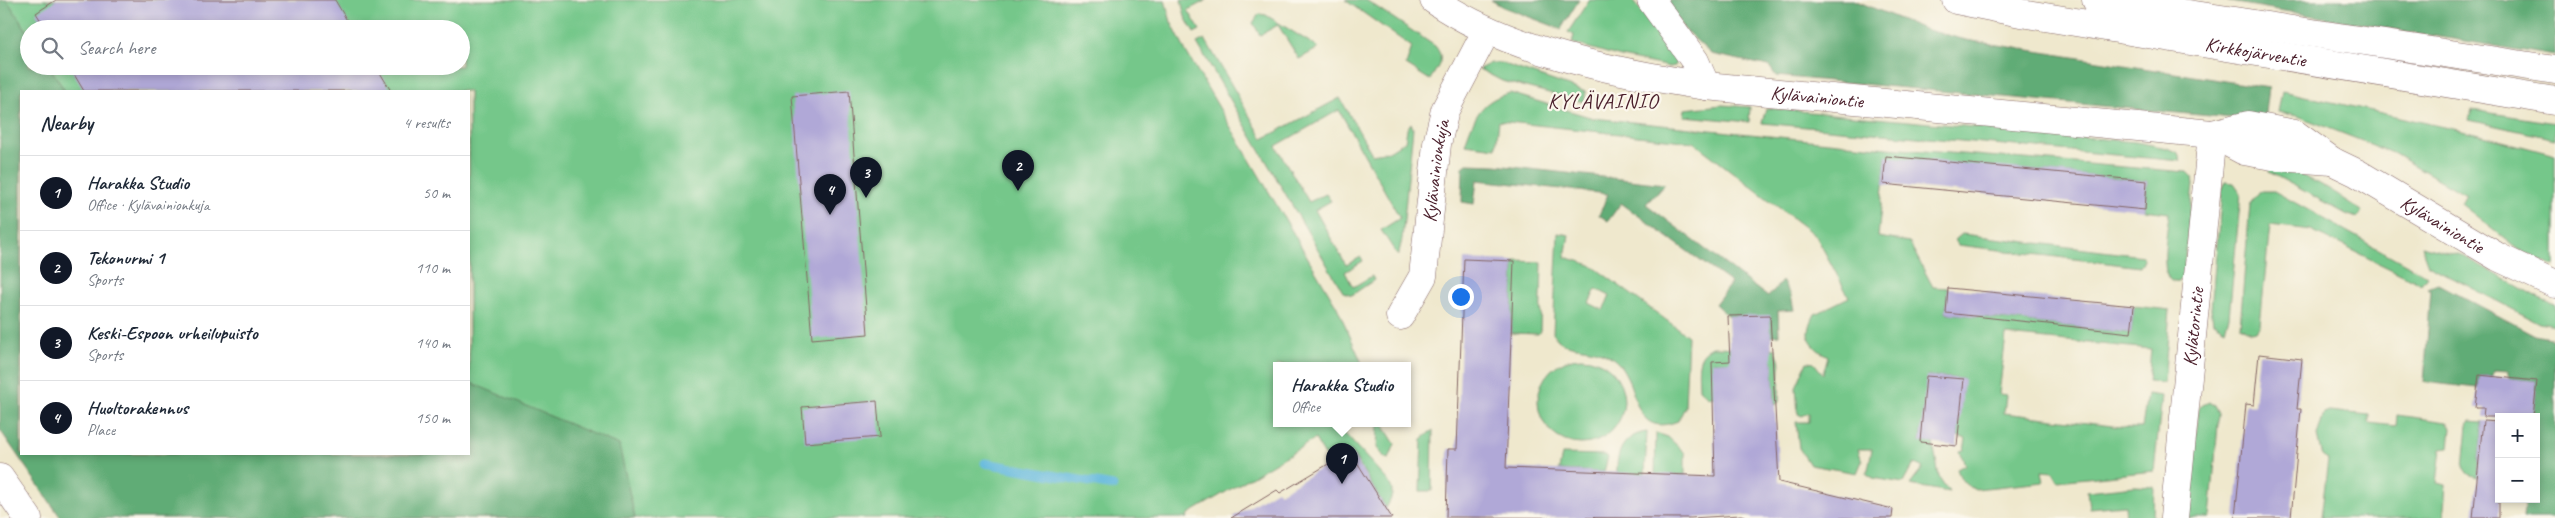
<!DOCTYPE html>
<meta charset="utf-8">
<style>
body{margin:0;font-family:Caveat,sans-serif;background:#f6f6f7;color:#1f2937}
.controls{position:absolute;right:15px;bottom:15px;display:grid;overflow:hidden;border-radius:0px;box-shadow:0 2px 8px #0003}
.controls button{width:45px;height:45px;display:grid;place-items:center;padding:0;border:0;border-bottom:1px solid #e0e1e3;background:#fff;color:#1f2937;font:25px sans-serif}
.you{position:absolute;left:1460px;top:296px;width:18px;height:18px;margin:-12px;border:4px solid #fff;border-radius:50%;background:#1a73e8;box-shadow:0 0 0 8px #1a73e833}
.badge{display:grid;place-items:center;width:32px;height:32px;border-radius:50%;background:#111827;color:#fff;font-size:16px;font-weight:700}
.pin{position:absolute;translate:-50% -41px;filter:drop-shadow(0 1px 2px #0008)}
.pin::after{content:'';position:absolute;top:26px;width:18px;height:15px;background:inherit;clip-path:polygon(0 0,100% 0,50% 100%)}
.popup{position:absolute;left:1273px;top:362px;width:138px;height:65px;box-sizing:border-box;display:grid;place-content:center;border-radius:0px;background:#fff;filter:drop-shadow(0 1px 4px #0005);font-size:16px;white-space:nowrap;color:#747a83}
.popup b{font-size:19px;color:#1f2937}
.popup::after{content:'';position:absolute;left:50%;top:100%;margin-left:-10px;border:10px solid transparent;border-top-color:#fff}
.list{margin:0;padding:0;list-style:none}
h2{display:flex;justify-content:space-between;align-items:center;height:65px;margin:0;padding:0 20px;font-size:21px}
h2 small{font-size:16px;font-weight:400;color:#747a83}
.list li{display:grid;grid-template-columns:32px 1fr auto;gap:15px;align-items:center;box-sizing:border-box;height:75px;padding:0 20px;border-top:1px solid #e0e1e3}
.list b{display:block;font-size:19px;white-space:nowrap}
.list p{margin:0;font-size:16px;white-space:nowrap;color:#747a83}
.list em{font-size:16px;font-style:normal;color:#747a83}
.icon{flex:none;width:28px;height:28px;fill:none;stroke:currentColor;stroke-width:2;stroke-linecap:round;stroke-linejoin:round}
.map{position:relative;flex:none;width:2555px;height:518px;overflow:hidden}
.search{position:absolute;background:#fff;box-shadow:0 2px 8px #0003;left:20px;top:20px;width:450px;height:55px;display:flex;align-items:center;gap:12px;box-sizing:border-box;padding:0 18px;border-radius:28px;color:#747a83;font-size:19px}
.panel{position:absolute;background:#fff;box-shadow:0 2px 8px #0003;left:20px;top:90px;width:450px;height:365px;border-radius:0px}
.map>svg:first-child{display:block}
.green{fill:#75c78a;stroke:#60735a;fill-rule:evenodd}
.forest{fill:#60ac76;stroke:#556650}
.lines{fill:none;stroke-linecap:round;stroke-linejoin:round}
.stream{stroke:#5fb7dc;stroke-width:9}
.building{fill:#b0a8d7}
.street-casing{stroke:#846564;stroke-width:29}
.secondary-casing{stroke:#846564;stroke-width:29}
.highway-casing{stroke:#846564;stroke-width:29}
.street{stroke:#fff;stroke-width:28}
.secondary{stroke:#fff;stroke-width:28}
.highway{stroke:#fff;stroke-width:28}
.labels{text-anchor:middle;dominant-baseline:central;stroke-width:4.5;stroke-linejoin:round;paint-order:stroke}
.street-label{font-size:20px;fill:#4a1f2b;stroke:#fbf7ec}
.neighbourhood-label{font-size:21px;letter-spacing:1px;fill:#4a1f2b;stroke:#fbf7ec}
</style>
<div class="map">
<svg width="2555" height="518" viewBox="0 0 2555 518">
<rect width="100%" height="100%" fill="#fbf7ec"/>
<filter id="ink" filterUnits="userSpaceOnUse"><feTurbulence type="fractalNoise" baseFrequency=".02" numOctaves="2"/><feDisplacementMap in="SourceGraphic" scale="10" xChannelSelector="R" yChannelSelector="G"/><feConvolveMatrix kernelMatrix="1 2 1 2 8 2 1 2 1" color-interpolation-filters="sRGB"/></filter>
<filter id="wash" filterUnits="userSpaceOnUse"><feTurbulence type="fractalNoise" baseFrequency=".0096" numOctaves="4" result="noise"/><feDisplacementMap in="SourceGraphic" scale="20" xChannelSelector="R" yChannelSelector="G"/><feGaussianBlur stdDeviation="1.12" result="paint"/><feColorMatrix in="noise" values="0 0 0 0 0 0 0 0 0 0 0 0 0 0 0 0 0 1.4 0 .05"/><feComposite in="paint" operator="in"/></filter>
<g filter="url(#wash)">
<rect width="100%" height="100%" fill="#efe8cd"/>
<!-- green -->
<g class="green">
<path d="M 7,0 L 1165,0 L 1171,22 L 1185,50 L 1337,307 L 1361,361 L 1362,365 L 1277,365 L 1277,423 L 1335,423 L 1388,481 C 1395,492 1392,498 1386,508 L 1351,451 L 1338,458 L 1335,454 L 1327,459 L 1315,439 L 1187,515 L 1188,518 L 312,518 L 469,454 L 469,91 L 65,91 L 49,66 L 461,66 L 461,29 L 29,29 L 29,34 Z"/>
<path d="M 1181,0 L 1207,0 L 1188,10 L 1200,30 L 1194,33 L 1185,17 Z"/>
<path d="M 1345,0 L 1366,0 L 1435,46 C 1446,59 1438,66 1430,80 L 1406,65 L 1412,47 Z"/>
<path d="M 1589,0 L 1633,0 L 1677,61 L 1675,66 L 1670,67 L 1621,57 L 1572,43 L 1574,35 L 1568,32 Z"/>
<path d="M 1259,14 L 1266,15 L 1319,48 L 1299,59 L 1278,25 L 1260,35 L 1253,23 Z"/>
<path d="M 1205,39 L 1263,139 L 1340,98 L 1372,154 L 1389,151 L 1405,141 L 1407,129 L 1411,123 L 1413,128 L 1402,240 L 1398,256 L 1381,230 L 1400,218 L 1339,110 L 1276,146 L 1309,202 L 1326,194 L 1331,201 L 1315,210 L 1346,265 L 1361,257 L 1363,261 L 1345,272 L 1353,287 L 1372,276 L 1374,280 L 1352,295 L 1343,292 L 1197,43 Z"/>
<path d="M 1491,63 L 1501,63 L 1586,92 L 1584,102 L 1502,81 L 1479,69 Z"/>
<path d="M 2282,91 L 2476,134 L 2555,155 L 2555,266 L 2522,252 L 2461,204 L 2466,195 L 2393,153 L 2298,116 L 2278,112 Z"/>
<path d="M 1510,93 L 1593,118 L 1887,148 L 2187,172 L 2192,177 L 2193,185 L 2183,275 L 2178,282 C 2156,287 2168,227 2169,213 L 2145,210 L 2147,181 L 1886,157 L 1878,237 L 1909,242 L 1933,287 L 1948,288 L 1946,313 L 2131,333 L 2134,306 L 2170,310 L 2164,383 L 2148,382 L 2151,349 L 2006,335 L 1999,394 L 2006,395 L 2004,413 L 2129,428 L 2142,428 L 2147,394 L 2162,396 L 2154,471 L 2058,481 L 2053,472 L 2042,471 L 2044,482 L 1976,489 C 1964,486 1961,480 1957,469 L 1965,465 L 1960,451 L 1964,450 L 1966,439 L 1958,436 L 1963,379 L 1927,376 L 1920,442 L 1933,443 L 1939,477 L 1949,492 L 1910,485 L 1923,468 L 1914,463 L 1903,483 L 1873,478 L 1867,474 L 1872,449 L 1858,449 L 1862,461 L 1857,473 L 1810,465 L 1799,448 L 1796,422 L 1809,422 L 1809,413 L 1802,416 L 1798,414 L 1796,387 L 1807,362 L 1814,363 L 1823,374 L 1828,356 C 1808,346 1804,335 1815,314 L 1849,297 L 1816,236 L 1693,142 L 1499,121 L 1496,148 L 1465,144 C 1474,117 1481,100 1510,93 Z"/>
<path d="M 1722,105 L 1750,107 L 1749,122 L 1684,116 L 1685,109 Z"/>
<path d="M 1766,108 L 2136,142 L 2167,148 L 2178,153 L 2181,161 L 1762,123 Z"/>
<path d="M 2472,110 L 2555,123 L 2555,139 L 2469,120 Z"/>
<path d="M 2270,165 C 2305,172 2332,192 2362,211 L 2357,218 L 2346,214 L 2269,172 Z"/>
<path d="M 2226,182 L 2234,183 L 2241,193 L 2229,317 L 2225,329 L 2213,322 L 2211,309 L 2222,191 Z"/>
<path d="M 2260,191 L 2274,191 L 2427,276 L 2421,284 L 2311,230 L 2270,225 L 2260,325 L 2256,331 L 2250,332 L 2240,326 L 2250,204 Z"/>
<path d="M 1558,233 L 1569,235 L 1565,257 L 1591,265 L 1688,336 L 1685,407 L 1678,421 C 1632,439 1640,389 1619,364 C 1597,339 1564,356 1553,333 ZM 1596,289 L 1610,296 L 1603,310 L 1589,303 Z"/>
<path d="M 1962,234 L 2143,256 L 2144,259 L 2140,267 L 1958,245 L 1955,240 Z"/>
<path d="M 2421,246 L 2465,257 L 2539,298 L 2555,304 L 2555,326 L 2539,323 L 2428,265 Z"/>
<path d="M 1514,261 L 1542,262 L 1540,332 L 1538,334 L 1511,333 Z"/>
<path d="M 1713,347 L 1776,349 L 1780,363 L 1779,402 L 1775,405 L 1772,360 L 1713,362 L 1714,397 L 1708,397 L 1699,389 C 1699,373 1694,354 1713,347 Z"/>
<circle cx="1581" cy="401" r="43"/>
<path d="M 2209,402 L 2215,405 L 2219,413 L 2210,518 L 2188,518 L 2199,407 Z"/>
<path d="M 2329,411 L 2369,415 L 2369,423 L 2396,426 L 2397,415 L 2447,422 L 2451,428 L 2449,448 L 2441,449 L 2437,483 L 2446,485 L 2443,518 L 2321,518 L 2328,459 L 2322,456 L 2317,436 L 2324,413 Z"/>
<path d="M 2471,421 L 2483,422 L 2477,477 L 2468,474 L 2463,467 L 2467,425 Z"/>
<path d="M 1378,423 L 1382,423 L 1395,444 L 1389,459 L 1385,458 L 1377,448 Z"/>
<path d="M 1433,430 L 1432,491 L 1420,491 L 1422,439 Z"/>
<path d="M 1647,432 L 1645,474 L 1617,473 C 1616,451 1624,435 1647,432 Z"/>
<path d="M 1656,433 L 1668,437 L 1685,453 L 1685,475 L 1655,474 Z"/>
<path d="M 1562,454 L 1606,455 L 1608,457 L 1604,472 L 1559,470 Z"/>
<path d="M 2135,486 L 2154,487 L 2153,518 L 2126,518 L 2125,505 L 2089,508 L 2087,491 Z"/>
</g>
<!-- forest -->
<g class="forest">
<path d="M 0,0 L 7,0 L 29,34 L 29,66 L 49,66 L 65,91 L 21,91 L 21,454 L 469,454 L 469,382 L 619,445 L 635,518 L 61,518 L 0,430 Z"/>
<path d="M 1491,0 L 1579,0 L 1561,29 L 1503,7 Z"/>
<path d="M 1664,0 L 1854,0 L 1924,29 L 1966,40 L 2269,88 L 2265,121 L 1776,76 L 1769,66 L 1711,54 L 1683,28 Z"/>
<path d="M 2218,0 L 2555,0 L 2555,56 Z"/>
<path d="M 1467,164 L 1495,165 L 1665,184 L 1646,204 L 1768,297 L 1782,281 L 1791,295 L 1794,310 L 1778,311 L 1779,335 L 1746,338 L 1745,316 L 1728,316 L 1715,304 L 1731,283 L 1621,203 L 1608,221 L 1599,215 L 1608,194 L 1477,180 L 1474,204 L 1462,202 L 1463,167 Z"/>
<path d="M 2438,284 L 2535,335 L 2555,339 L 2555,518 L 2523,518 L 2525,499 L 2536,499 L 2536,417 L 2533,417 L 2537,381 L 2509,378 L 2509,371 L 2494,370 L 2493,376 L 2479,375 L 2477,388 L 2424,382 L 2431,290 L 2428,288 Z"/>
</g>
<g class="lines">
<!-- stream -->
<path class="stream" d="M 985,463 L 1113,486"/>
</g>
<g id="blocks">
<!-- building -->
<g class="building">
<path d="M 56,0 L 335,0 L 352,29 L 46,29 L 36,13 Z"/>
<path d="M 69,66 L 376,66 L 391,91 L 84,91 Z"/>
<path d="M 849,91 L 868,334 L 812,339 L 792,96 Z"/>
<path d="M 1886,156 L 2147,181 L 2145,210 L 1883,184 Z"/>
<path d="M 1464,259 L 1514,261 L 1506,468 L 1715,476 L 1712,362 L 1730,361 L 1728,316 L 1770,315 L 1779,482 L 1893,509 L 1892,518 L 1752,518 L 1741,515 L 1691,518 L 1446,517 L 1448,449 L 1457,449 Z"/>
<path d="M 1948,288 L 2134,306 L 2131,333 L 1946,313 Z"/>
<path d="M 2259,354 L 2302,359 L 2297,409 L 2301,409 L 2291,518 L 2235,518 L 2246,404 L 2254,405 Z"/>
<path d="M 2479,375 L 2537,381 L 2533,417 L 2483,417 L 2484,408 L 2475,408 Z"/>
<path d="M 1926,376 L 1964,379 L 1957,446 L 1920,442 Z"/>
<path d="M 877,401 L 880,437 L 805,443 L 802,407 Z"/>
<path d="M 2483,421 L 2499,422 L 2499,518 L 2473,518 Z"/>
<path d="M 1350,451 L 1392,518 L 1231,518 L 1277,490 L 1280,493 Z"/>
</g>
</g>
</g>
<g filter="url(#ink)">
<use href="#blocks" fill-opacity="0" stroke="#846564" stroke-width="1"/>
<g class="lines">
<!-- street casing -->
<g class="street-casing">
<g id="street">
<path id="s1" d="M 1434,0 C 1507,51 1619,73 1706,86 L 2212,134 L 2248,125 L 2295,134 L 2332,161 L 2357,173 L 2498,257 L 2555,284"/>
<path d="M 1651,0 L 1695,61 L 1706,86"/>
<path d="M 2212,134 L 2244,151 L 2278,157 L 2332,161"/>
<path id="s2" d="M 1400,316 L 1423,276 L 1437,144 L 1445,110 L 1487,30"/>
<path id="s3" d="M 2174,518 L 2212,134"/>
</g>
</g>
<!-- secondary casing -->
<g class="secondary-casing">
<g id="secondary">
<path id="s4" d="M 1956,0 L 2021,13 L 2555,101"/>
<path d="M 2096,0 L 2555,70"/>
</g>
</g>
<!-- highway casing -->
<g class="highway-casing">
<path id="highway" d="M 0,478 L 28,518"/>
</g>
<!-- street -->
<use href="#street" class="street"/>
<!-- secondary -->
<use href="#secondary" class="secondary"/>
<!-- highway -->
<use href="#highway" class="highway"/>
</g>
</g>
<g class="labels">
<!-- street labels -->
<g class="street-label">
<text stroke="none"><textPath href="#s4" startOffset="304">Kirkkojärventie</textPath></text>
<text stroke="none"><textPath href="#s1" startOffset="399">Kylävainiontie</textPath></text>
<text stroke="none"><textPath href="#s2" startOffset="152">Kylävainionkuja</textPath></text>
<text stroke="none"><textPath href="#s1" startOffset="1054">Kylävainiontie</textPath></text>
<text stroke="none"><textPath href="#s3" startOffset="192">Kylätorintie</textPath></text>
</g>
<!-- neighbourhood labels -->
<g class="neighbourhood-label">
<text x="1603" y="101">KYLÄVAINIO</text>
</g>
</g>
</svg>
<div class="controls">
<button>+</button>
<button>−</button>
</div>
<div class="you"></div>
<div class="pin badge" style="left:1342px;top:484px">1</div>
<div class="popup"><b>Harakka Studio</b>Office</div>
<div class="pin badge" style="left:1018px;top:191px">2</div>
<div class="pin badge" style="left:866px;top:198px">3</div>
<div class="pin badge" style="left:830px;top:215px">4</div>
<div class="search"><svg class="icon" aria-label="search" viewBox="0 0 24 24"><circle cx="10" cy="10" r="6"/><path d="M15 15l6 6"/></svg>Search here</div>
<section class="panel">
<h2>Nearby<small>4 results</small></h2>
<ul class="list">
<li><span class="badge">1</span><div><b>Harakka Studio</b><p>Office · Kylävainionkuja</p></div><em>50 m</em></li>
<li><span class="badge">2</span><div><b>Tekonurmi 1</b><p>Sports</p></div><em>110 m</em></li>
<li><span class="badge">3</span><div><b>Keski-Espoon urheilupuisto</b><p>Sports</p></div><em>140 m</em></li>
<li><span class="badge">4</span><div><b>Huoltorakennus</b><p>Place</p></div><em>150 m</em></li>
</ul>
</section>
</div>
